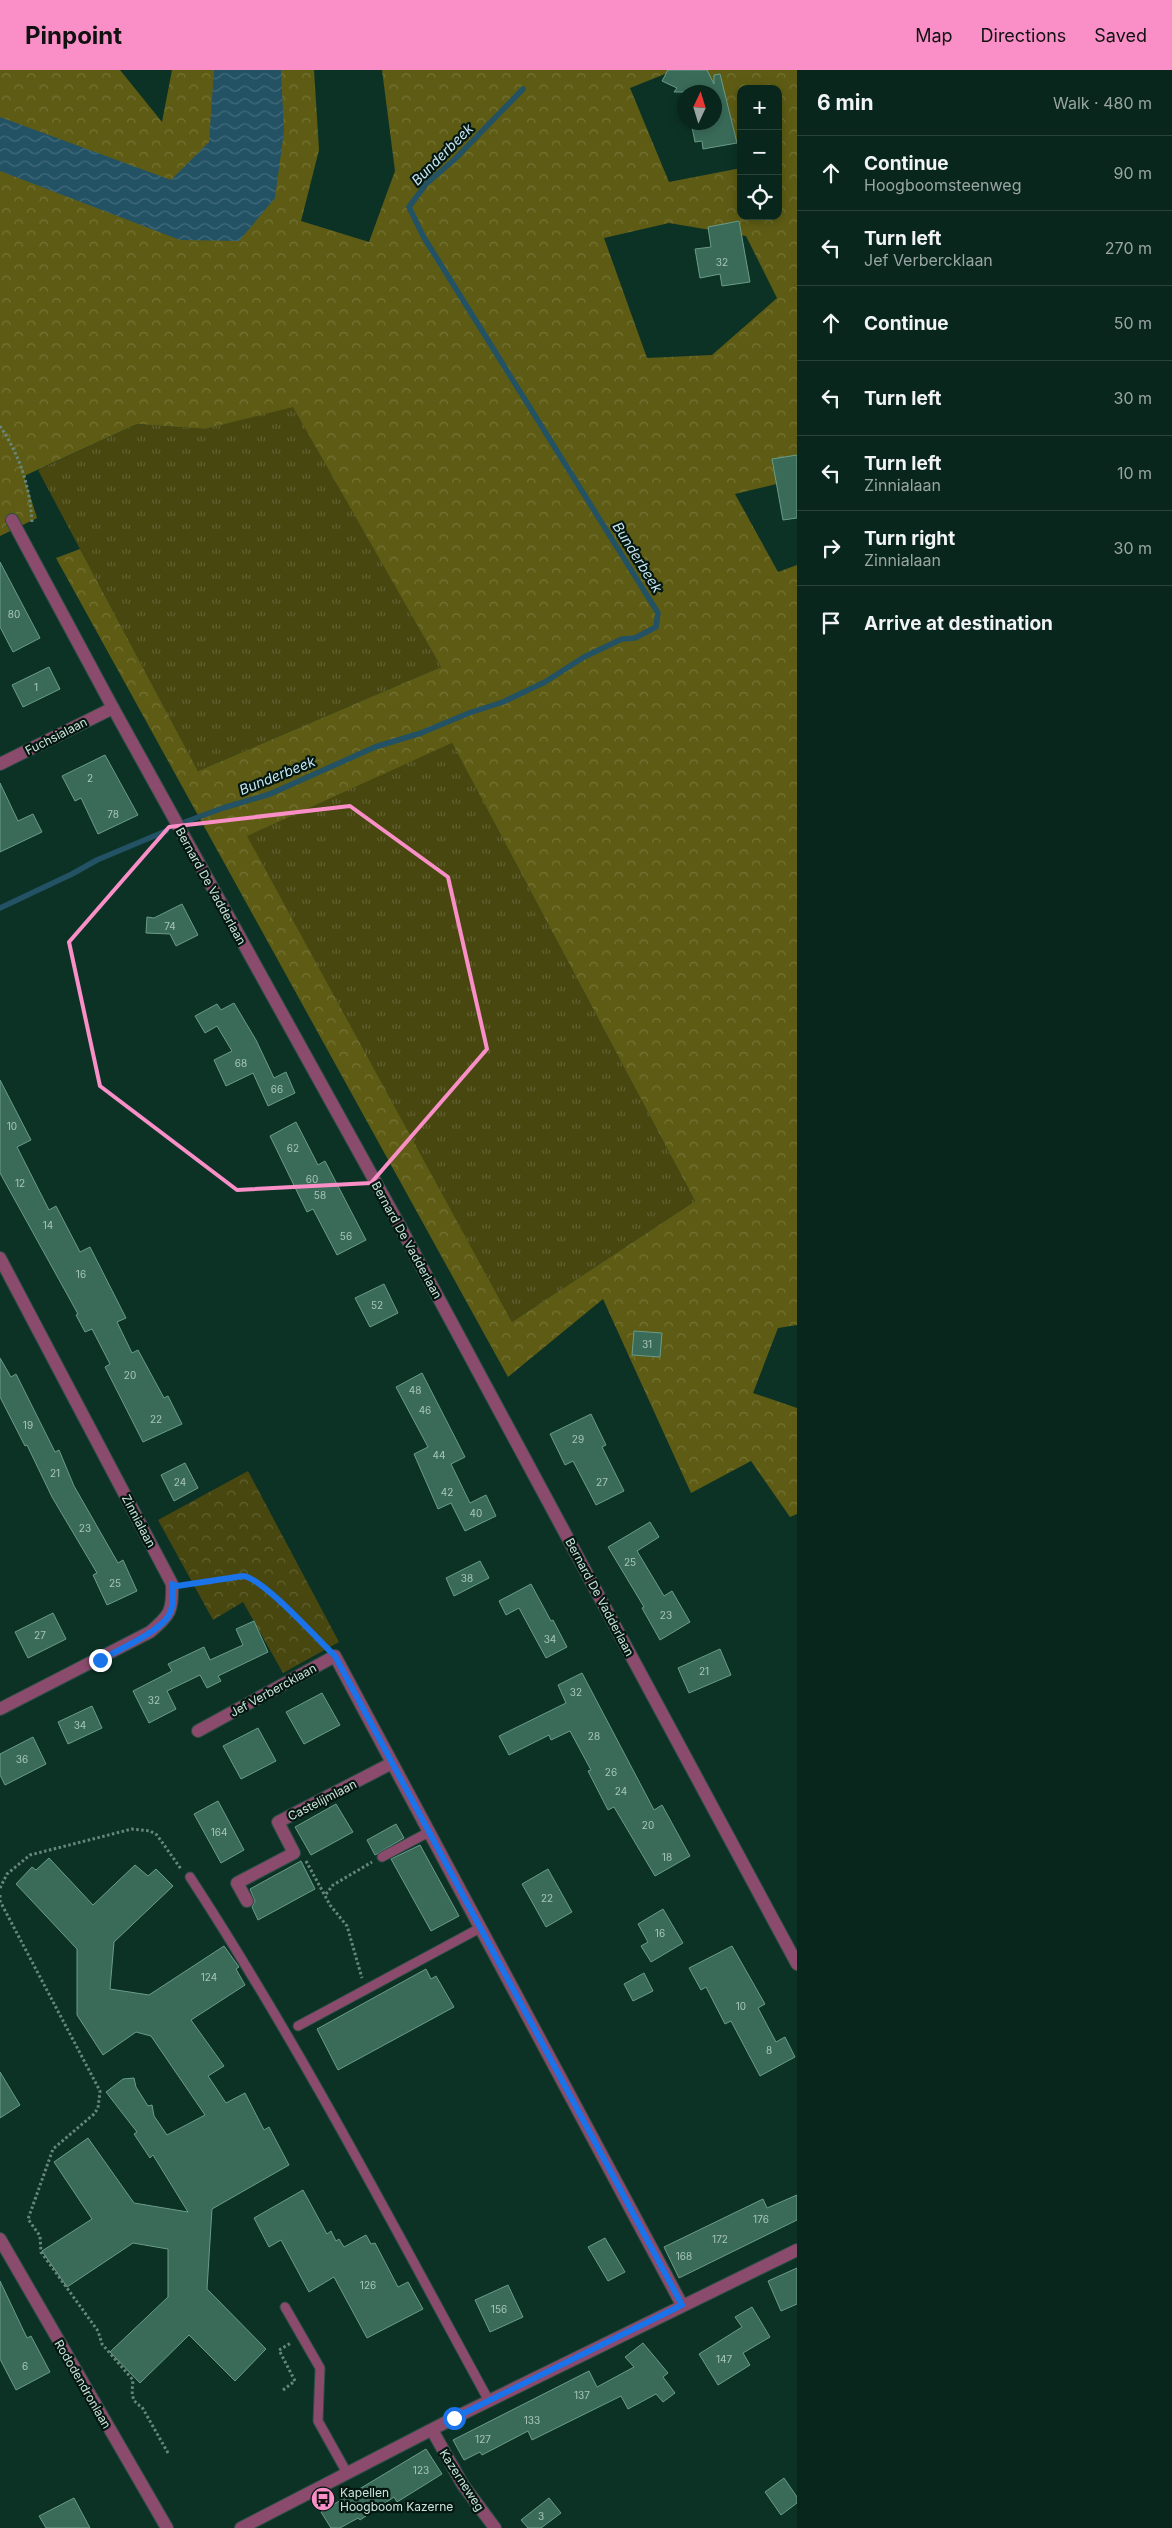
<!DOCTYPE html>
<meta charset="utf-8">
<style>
body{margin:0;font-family:Inter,sans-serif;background:#122e25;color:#f1f3f6}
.controls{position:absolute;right:15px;top:15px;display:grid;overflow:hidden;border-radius:10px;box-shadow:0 2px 12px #0003}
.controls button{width:45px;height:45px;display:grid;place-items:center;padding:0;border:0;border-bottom:1px solid #29433b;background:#09261c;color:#f1f3f6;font:25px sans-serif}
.compass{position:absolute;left:677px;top:15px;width:45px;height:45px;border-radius:50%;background:#09261c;box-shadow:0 2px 12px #0003;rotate:4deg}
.stop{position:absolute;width:15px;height:15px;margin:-11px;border:4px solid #1a73e8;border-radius:50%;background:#fff}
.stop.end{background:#1a73e8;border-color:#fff;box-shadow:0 1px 5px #0008}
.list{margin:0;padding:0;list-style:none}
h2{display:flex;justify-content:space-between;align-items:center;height:65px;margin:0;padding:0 20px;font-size:21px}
h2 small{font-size:16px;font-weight:400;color:#99a5a3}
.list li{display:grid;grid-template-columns:32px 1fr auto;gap:15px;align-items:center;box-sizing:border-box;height:75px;padding:0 20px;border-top:1px solid #29433b}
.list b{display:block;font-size:19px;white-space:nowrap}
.list p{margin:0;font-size:16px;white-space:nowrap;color:#99a5a3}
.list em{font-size:16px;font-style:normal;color:#99a5a3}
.icon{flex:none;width:28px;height:28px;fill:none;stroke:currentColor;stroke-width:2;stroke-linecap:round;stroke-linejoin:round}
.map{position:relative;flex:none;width:797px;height:2458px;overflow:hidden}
header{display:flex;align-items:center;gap:30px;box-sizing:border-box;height:70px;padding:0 25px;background:#fa8fc7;color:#111}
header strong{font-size:24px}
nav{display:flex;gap:28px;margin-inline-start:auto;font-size:18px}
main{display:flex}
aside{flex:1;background:#09261c}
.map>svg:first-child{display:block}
.grass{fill:url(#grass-tufts)}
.forest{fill:url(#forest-crowns);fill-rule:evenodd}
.park{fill:url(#park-crowns)}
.water{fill:url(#water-waves)}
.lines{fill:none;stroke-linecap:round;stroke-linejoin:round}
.stream{stroke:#235265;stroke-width:5.5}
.building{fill:#3a6b59;stroke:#6a9c89}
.service-casing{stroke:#2b4e43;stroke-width:11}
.minor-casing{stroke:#2b4e43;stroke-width:14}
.tertiary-casing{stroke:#2b4e43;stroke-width:14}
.path{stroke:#67877c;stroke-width:3;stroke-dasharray:2.5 2.5;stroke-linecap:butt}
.service{stroke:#8a4b6c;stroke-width:9}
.minor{stroke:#8a4b6c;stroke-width:12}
.tertiary{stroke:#8a4b6c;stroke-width:12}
.route{stroke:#1a73e8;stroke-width:6}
.marked{fill:none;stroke:#fa8fc7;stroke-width:4;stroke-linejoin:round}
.labels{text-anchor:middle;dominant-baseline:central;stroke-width:4.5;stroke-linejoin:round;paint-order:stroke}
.number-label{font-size:10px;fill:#a7c6ba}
.street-label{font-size:12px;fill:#cbe4da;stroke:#041711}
.poi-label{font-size:12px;fill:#cbe4da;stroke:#041711;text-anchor:start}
.water-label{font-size:14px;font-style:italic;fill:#c8e5f3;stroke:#041711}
</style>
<header>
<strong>Pinpoint</strong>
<nav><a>Map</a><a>Directions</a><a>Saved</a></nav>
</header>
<main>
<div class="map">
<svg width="797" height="2458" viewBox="0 0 797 2458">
<defs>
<pattern id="grass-tufts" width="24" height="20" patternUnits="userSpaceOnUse" patternTransform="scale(1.25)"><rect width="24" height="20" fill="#484710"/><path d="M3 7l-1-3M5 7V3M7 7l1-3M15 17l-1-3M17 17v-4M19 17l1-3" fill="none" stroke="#616132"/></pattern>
<pattern id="forest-crowns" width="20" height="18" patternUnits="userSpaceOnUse" patternTransform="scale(1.25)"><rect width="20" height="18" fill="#5e5c14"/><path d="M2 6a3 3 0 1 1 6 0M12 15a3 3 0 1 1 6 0" fill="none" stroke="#747336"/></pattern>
<pattern id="park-crowns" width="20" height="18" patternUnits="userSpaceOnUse" patternTransform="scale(1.25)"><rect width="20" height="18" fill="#484710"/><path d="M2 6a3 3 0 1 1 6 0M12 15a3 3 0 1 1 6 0" fill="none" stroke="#616132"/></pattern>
<pattern id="water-waves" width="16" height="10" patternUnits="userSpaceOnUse" patternTransform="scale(1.25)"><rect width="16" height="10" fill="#235265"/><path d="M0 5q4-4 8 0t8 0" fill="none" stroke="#426b7a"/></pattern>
</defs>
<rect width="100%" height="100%" fill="#0c3226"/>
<!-- grass -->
<g class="grass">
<path d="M 293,336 L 441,597 L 198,701 L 38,400 L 137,354 L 205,359 Z"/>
<path d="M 452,673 L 695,1131 L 512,1252 L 246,765 Z"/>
</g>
<!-- forest -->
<path class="forest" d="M 0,0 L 120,0 L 162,52 L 172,0 L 314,0 L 319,80 L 301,151 L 369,172 L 395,101 L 382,0 L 675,0 L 630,18 L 669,112 L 741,98 L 741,146 L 778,146 L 778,19 L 741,19 L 741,84 L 704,0 L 797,0 L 797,409 L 735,424 L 778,502 L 797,495 L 797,1255 L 778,1258 L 753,1323 L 797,1338 L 797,1444 L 790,1447 L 751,1391 L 691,1423 L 603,1229 L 508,1307 L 56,488 L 80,479 L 198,701 L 441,597 L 293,337 L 205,359 L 137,354 L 24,406 L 37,448 L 0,466 ZM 669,153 L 746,166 L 777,228 L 712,285 L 647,288 L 604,168 ZM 452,673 L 695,1131 L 512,1252 L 247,766 Z"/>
<!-- park -->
<path class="park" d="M 248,1401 L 339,1572 L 283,1603 L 243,1532 L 213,1550 L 158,1450 Z"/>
<!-- water -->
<path class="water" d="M 214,0 L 281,0 L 284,61 L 275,128 L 239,171 L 180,170 L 0,101 L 0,47 L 171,110 L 209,72 Z"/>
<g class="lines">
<!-- stream -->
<g class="stream">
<path d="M 185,752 L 223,738 L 270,724 L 375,677 L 421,663 L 469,643 L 503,632 L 545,612 L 584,587 L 622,569 L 635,568 L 656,557 L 658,543 L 423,166 L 409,137 L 426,114 L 455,89 L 523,19"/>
<path d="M 0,838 L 72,804 L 97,790 L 166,761"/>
</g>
</g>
<!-- building -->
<g class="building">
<path d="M 668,0 L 707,0 L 714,14 L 714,5 L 720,4 L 737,73 L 703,79 L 702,71 L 695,72 L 691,52 L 714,52 L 714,22 L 674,22 L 677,18 L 662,11 Z"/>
<path d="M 739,151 L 750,212 L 722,216 L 720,204 L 700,208 L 695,179 L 711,177 L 708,157 Z"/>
<path d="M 797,385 L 797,448 L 783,450 L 772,389 Z"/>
<path d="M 0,492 L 40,568 L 13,582 L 0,557 Z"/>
<path d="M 49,597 L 60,619 L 23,637 L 12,615 Z"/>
<path d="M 105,685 L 138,745 L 98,764 L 81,728 L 75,731 L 62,706 Z"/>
<path d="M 0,713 L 18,751 L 33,744 L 42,762 L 0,782 Z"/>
<path d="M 182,834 L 198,865 L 176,876 L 170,864 L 146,863 L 147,847 L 154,848 Z"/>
<path d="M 234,933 L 256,970 L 274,1008 L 286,1002 L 295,1023 L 268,1036 L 253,1003 L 226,1016 L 214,990 L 232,981 L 217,956 L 205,963 L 195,946 L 217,934 L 221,940 Z"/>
<path d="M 0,1010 L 31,1070 L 17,1077 L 49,1140 L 56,1136 L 80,1182 L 90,1177 L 126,1248 L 117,1252 L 132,1283 L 138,1280 L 164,1328 L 168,1326 L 182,1354 L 143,1372 L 105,1297 L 110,1294 L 92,1259 L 85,1262 L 76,1245 L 78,1244 L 0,1103 Z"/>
<path d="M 296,1052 L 318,1095 L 325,1091 L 366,1170 L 337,1185 L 313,1139 L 307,1142 L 270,1066 Z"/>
<path d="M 384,1214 L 398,1243 L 370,1257 L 355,1228 Z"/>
<path d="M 634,1261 L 662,1263 L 660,1287 L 632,1285 Z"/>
<path d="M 0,1288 L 11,1307 L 16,1304 L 55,1382 L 59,1380 L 74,1416 L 118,1493 L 123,1490 L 137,1521 L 107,1535 L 93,1505 L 97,1503 L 52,1427 L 27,1375 L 25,1376 L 0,1327 Z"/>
<path d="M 422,1303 L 465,1387 L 451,1394 L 470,1433 L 486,1425 L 496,1446 L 465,1461 L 451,1433 L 438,1439 L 414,1384 L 428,1377 L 396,1317 Z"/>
<path d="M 591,1344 L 606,1375 L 602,1377 L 624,1421 L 596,1435 L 573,1391 L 565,1395 L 550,1364 Z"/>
<path d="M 185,1393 L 198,1418 L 174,1431 L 161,1405 Z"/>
<path d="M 650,1452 L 659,1467 L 637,1481 L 664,1526 L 672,1521 L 690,1552 L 660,1570 L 642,1538 L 644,1537 L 608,1477 Z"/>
<path d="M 480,1491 L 489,1508 L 454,1526 L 446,1508 Z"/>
<path d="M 531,1514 L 551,1551 L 553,1550 L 567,1577 L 546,1588 L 519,1538 L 506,1545 L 499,1531 Z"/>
<path d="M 53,1543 L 66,1569 L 28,1588 L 15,1562 Z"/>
<path d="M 254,1551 L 268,1582 L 218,1606 L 221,1611 L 207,1618 L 200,1605 L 167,1621 L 176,1639 L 149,1653 L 133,1621 L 172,1601 L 168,1594 L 204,1577 L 210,1590 L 243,1575 L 236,1559 Z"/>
<path d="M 720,1579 L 731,1605 L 689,1623 L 678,1598 Z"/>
<path d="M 582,1603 L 654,1740 L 662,1735 L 690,1786 L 655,1806 L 614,1737 L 608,1740 L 588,1701 L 591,1700 L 570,1661 L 551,1670 L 549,1665 L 509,1685 L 499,1666 L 566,1633 L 558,1615 Z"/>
<path d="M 322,1623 L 340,1655 L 304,1674 L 286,1642 Z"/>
<path d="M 92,1636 L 102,1658 L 68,1674 L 58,1652 Z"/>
<path d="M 258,1658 L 276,1691 L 241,1709 L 223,1676 Z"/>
<path d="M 33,1667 L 46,1694 L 5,1715 L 0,1705 L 0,1684 Z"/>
<path d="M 218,1731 L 244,1780 L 221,1793 L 194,1744 Z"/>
<path d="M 336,1734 L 353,1762 L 311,1785 L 295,1757 Z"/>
<path d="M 396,1754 L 404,1768 L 375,1785 L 367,1770 Z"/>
<path d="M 420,1775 L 459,1846 L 431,1861 L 391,1789 Z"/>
<path d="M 49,1788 L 93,1835 L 135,1795 L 148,1806 L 156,1799 L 173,1816 L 114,1872 L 110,1919 L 149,1925 L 224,1876 L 239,1897 L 236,1899 L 245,1915 L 191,1950 L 224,1996 L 208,2006 L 226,2033 L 245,2023 L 264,2060 L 269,2057 L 289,2095 L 212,2139 L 207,2219 L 266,2279 L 235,2311 L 189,2265 L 140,2313 L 110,2282 L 168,2227 L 168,2179 L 133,2173 L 67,2217 L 42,2181 L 92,2149 L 54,2092 L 88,2068 L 134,2133 L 188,2142 L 153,2085 L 150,2088 L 134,2064 L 137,2062 L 106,2022 L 123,2009 L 134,2008 L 136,2017 L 148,2036 L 152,2035 L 154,2046 L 167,2065 L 205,2045 L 151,1966 L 136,1962 L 103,1985 L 77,1945 L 77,1879 L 16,1814 L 32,1797 L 36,1800 Z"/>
<path d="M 301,1791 L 315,1819 L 258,1850 L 252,1837 L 255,1831 L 250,1819 Z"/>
<path d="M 548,1799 L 572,1842 L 546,1857 L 522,1814 Z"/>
<path d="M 663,1839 L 683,1873 L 651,1892 L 641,1876 L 648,1872 L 638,1854 Z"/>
<path d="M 732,1876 L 765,1934 L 758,1938 L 776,1972 L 785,1967 L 795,1987 L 760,2006 L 731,1951 L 725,1954 L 706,1917 L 701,1920 L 689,1898 Z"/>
<path d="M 426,1899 L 431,1909 L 436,1906 L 454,1937 L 338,2000 L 317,1959 Z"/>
<path d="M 644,1903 L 653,1921 L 633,1931 L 624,1914 Z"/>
<path d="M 0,2002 L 20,2035 L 0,2048 Z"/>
<path d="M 303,2120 L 327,2164 L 331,2161 L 336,2171 L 339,2169 L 344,2177 L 366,2165 L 371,2174 L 375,2173 L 398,2217 L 408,2212 L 423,2239 L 367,2268 L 334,2207 L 309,2222 L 281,2170 L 269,2177 L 254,2148 Z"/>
<path d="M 797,2125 L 797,2150 L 679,2208 L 664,2177 L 763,2129 L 767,2138 Z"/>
<path d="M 605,2168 L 625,2202 L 608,2211 L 588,2177 Z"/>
<path d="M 797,2198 L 797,2234 L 781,2241 L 768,2211 Z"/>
<path d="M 0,2211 L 27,2268 L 31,2266 L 50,2302 L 16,2320 L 0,2289 Z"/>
<path d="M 508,2215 L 523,2247 L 490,2262 L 475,2230 Z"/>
<path d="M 752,2237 L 770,2267 L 743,2283 L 750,2295 L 718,2315 L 699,2284 L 742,2257 L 735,2247 Z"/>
<path d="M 643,2273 L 668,2303 L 663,2307 L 675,2323 L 663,2332 L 656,2324 L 628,2339 L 621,2326 L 532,2370 L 528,2361 L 482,2385 L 480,2382 L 464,2390 L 453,2370 L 589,2301 L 597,2317 L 634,2297 L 625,2287 Z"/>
<path d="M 426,2379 L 442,2404 L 397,2432 L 394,2427 L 360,2450 L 358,2448 L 340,2458 L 331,2458 L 321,2442 Z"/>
<path d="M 784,2408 L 797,2427 L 797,2433 L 781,2445 L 765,2422 Z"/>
<path d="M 74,2428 L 90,2458 L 46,2458 L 39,2446 Z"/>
<path d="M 549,2428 L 561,2443 L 541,2458 L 528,2458 L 521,2450 Z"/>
</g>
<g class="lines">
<!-- service casing -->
<g class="service-casing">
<g id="service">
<path d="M 382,1787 L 429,1762"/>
<path d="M 190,1807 C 300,1976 393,2155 489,2331"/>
<path d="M 298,1956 L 480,1858"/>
<path d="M 285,2237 L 320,2298 L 318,2351 L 347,2403"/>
</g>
</g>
<!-- minor casing -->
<g class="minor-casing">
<g id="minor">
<path d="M 12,450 L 113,638 L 396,1149 L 797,1894"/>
<path d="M 0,694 L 113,638"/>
<path d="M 0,1188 L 172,1514 C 173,1541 170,1545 150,1562 L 0,1639"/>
<path d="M 198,1661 L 335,1586 L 682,2235"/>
<path d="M 247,1831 L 237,1813 L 294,1783 L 278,1752 L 392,1693"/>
<path d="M 0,2169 L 167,2458"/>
<path d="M 432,2360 L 463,2415 L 495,2458"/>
</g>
</g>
<!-- tertiary casing -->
<g class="tertiary-casing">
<path id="tertiary" d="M 241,2458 L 454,2348 L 797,2180"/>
</g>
<!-- path -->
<g class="path">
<path d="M 0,356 C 20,386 30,416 32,453"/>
<path d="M 185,1515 L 250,1507 L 281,1533 L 324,1575"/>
<path d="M 306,1791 L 330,1835 L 347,1856 L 362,1908"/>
<path d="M 0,1818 L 7,1804 L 30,1785 L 132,1759 L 150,1761 L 157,1765 L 181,1799"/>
<path d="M 326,1824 L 333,1815 L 372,1792"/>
<path d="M 0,1825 L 0,1831 L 100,2021 L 98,2038 L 94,2044 L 53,2079 L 28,2149 L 40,2166 L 41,2182 L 98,2261 L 102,2274 L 133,2310 C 132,2322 130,2331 142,2337 L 168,2383"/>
<path d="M 283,2320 L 295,2311 L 279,2280 L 291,2273"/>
</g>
<!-- service -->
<use href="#service" class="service"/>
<!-- minor -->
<use href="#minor" class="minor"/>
<!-- tertiary -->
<use href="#tertiary" class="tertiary"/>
</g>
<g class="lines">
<!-- route -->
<path class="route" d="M 100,1590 C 117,1580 160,1562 169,1545 C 174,1535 173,1525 172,1514 L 177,1516 L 243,1506 C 263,1508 318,1570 335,1586 L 682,2235 L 454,2348"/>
</g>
<!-- marked area -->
<path class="marked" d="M 350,736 L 448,807 L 487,979 L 371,1113 L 237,1120 L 100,1016 L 69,872 L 169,757 Z"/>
<!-- icons -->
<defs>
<g id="bus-disc" transform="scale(1.25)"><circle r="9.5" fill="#fa8fc7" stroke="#041711"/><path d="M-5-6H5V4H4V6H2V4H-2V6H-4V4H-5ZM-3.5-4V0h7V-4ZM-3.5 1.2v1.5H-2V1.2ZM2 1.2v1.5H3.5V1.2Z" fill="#111"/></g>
</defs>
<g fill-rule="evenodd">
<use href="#bus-disc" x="323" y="2429"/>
</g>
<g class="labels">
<!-- number labels -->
<g class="number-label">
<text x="722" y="192">32</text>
<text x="14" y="544">80</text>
<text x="36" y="617">1</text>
<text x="90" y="708">2</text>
<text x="113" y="744">78</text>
<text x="170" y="856">74</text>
<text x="241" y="993">68</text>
<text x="277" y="1019">66</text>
<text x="12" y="1056">10</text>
<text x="293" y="1078">62</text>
<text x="312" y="1109">60</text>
<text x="20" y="1113">12</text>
<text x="320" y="1125">58</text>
<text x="48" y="1155">14</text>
<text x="346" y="1166">56</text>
<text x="81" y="1204">16</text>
<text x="377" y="1235">52</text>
<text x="647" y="1274">31</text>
<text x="130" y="1305">20</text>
<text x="415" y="1320">48</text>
<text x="425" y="1340">46</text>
<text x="156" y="1349">22</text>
<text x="28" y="1355">19</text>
<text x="578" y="1369">29</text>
<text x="439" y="1385">44</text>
<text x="55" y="1403">21</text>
<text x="180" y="1412">24</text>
<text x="602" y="1412">27</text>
<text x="447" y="1422">42</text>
<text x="476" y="1443">40</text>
<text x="85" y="1458">23</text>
<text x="630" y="1492">25</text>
<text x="467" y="1508">38</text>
<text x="115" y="1513">25</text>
<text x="666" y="1545">23</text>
<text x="40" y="1565">27</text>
<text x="550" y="1569">34</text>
<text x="704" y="1601">21</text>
<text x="576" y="1622">32</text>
<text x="154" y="1630">32</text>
<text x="80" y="1655">34</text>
<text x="594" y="1666">28</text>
<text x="22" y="1689">36</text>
<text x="611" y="1702">26</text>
<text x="621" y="1721">24</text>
<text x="648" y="1755">20</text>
<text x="219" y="1762">164</text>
<text x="667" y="1787">18</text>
<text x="547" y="1828">22</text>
<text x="660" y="1863">16</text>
<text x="209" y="1907">124</text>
<text x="741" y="1936">10</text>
<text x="769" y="1980">8</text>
<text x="761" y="2149">176</text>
<text x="720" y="2169">172</text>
<text x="684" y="2186">168</text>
<text x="368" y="2215">126</text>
<text x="499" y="2239">156</text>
<text x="724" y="2289">147</text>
<text x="25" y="2296">6</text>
<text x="582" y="2325">137</text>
<text x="532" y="2350">133</text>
<text x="483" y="2369">127</text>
<text x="421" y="2400">123</text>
<text x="541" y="2446">3</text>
</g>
<!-- street labels -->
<g class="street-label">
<text transform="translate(56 666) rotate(-27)">Fuchsialaan</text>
<text transform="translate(211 816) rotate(61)">Bernard De Vadderlaan</text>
<text transform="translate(407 1170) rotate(61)">Bernard De Vadderlaan</text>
<text transform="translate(139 1451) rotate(62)">Zinnialaan</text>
<text transform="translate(600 1527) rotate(62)">Bernard De Vadderlaan</text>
<text transform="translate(273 1620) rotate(-29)">Jef Verbercklaan</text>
<text transform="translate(322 1730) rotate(-27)">Castelijmlaan</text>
<text transform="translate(83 2314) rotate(60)">Rododendronlaan</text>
<text transform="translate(462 2410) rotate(57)">Kazerneweg</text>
</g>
<!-- poi labels -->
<g class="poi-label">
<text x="340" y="2422">Kapellen<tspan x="340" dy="14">Hoogboom Kazerne</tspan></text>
</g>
<!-- water labels -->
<g class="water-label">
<text transform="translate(442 84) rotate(-45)">Bunderbeek</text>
<text transform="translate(638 487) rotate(58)">Bunderbeek</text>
<text transform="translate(277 705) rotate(-22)">Bunderbeek</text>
</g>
</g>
</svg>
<div class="controls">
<button>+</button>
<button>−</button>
<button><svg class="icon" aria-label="locate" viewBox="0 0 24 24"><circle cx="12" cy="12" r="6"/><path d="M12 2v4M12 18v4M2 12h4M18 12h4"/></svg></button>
</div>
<svg class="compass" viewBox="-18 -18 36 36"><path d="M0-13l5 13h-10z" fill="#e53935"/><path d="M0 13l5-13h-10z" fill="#99a5a3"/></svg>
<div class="stop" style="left:454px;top:2348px"></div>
<div class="stop end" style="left:100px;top:1590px"></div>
</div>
<aside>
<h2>6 min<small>Walk · 480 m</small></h2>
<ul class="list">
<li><svg class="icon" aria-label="ahead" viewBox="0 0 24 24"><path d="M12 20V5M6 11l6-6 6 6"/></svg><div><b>Continue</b><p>Hoogboomsteenweg</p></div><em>90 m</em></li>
<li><svg class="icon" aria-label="left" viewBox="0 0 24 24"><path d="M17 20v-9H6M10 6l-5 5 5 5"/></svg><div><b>Turn left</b><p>Jef Verbercklaan</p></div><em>270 m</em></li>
<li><svg class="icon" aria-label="ahead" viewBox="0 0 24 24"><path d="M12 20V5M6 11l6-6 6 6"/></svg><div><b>Continue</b></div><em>50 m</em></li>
<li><svg class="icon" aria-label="left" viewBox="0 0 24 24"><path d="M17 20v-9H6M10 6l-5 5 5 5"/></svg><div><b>Turn left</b></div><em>30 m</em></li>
<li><svg class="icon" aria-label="left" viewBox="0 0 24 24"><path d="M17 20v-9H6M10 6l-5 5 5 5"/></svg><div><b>Turn left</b><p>Zinnialaan</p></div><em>10 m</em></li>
<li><svg class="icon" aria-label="right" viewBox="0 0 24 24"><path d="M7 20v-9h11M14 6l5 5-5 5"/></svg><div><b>Turn right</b><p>Zinnialaan</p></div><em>30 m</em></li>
<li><svg class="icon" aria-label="arrive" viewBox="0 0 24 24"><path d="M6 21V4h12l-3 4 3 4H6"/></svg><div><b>Arrive at destination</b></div></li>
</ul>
</aside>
</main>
